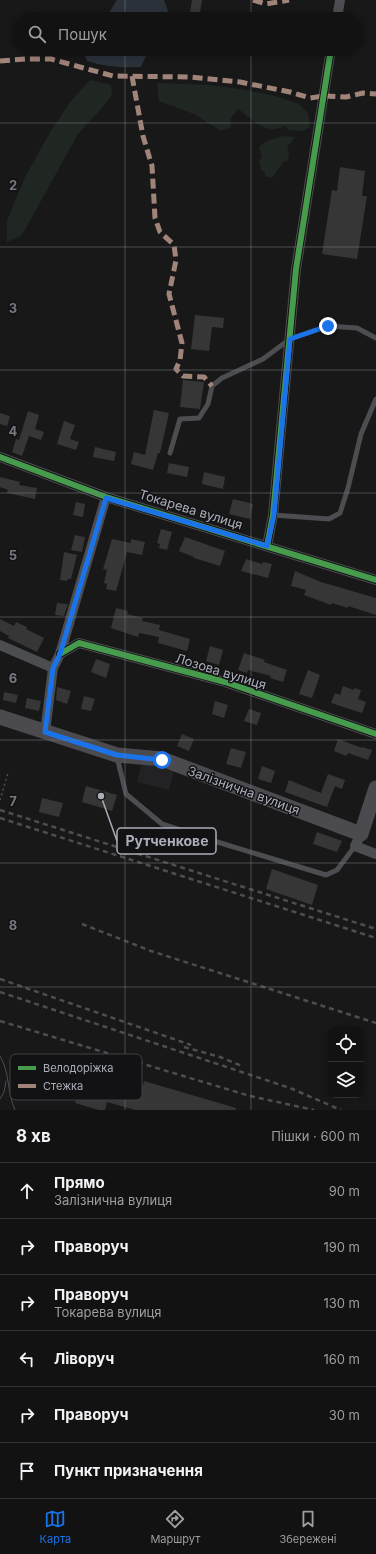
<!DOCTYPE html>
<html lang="uk">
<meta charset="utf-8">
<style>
body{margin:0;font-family:Inter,sans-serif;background:#1f2020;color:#f1f3f6}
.controls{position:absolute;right:12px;bottom:12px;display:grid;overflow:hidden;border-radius:8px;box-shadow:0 2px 10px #0003}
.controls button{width:36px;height:36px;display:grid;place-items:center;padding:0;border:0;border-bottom:1px solid #313232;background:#121212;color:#f1f3f6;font:20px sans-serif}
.stop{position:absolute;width:12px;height:12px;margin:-9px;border:3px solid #1a73e8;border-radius:50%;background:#fff}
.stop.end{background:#1a73e8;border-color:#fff;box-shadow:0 1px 4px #0008}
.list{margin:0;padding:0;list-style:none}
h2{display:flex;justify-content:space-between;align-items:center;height:52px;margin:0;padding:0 16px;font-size:17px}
h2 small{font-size:13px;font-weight:400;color:#9c9e9f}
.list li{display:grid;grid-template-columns:26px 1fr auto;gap:12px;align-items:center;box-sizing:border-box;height:56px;padding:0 16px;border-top:1px solid #313232}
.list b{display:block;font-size:15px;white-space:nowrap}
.list p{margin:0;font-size:13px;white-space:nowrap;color:#9c9e9f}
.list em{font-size:13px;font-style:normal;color:#9c9e9f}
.icon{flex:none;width:22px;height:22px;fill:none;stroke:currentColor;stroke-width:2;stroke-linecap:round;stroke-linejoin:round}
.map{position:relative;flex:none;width:376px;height:1110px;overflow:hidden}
.search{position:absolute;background:#121212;box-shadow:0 2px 10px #0003;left:12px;right:12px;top:12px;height:44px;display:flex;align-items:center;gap:10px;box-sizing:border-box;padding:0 14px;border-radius:22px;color:#9c9e9f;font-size:15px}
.sheet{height:388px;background:#121212}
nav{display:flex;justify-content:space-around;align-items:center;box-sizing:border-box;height:56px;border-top:1px solid #313232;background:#121212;font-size:11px;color:#9c9e9f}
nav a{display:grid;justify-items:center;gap:2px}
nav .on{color:#1a73e8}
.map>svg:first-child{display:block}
.built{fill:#222224}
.green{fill:#202722}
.water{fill:#2b323a}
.building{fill:#363637}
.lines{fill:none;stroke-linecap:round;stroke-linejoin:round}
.path{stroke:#4e4f53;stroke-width:1.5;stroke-dasharray:2 3;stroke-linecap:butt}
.service{stroke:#4c4d51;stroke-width:5}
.minor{stroke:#4c4d51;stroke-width:10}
.secondary{stroke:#4b4b4f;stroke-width:15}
.tram{stroke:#4d4e51;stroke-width:1}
.rail{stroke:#4d4e51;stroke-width:2.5;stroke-dasharray:5 4;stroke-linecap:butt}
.quiet{stroke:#a18479;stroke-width:5;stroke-dasharray:10 5;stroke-linecap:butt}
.cycleway-casing{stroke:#121214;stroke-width:8}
.cycleway{stroke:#469c4c;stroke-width:6}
.route{stroke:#1a73e8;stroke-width:5}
.grid{fill:none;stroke:#777a81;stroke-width:1;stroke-opacity:0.55}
.labels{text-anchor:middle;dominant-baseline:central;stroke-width:3;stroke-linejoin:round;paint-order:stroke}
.street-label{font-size:13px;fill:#aaaeb9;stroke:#121214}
.key{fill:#121214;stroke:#404146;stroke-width:1}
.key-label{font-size:11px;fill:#aaaeb9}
.grid-label{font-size:13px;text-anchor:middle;font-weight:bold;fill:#777a81;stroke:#121214;stroke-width:3;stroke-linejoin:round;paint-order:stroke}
.leader{fill:none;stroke:#aaaeb9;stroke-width:1.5}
.callout-dot{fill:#aaaeb9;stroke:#121214;stroke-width:1.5}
.callout{fill:#121214;stroke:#aaaeb9;stroke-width:1.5}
.callout-label{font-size:14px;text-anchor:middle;font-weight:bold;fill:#aaaeb9}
</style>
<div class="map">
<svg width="376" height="1110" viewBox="0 0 376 1110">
<rect width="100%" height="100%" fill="#181818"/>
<!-- built -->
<path class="built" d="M 142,763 L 174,771 L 169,790 L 137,782 Z"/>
<!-- green -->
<g class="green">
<path d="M 90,80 L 111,85 L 112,95 L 101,109 L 78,134 L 22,235 L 7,242 L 7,221 L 25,177 L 52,129 L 71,101 Z"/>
<path d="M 157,83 L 210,85 L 247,90 L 275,96 L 299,104 L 308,113 L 310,127 L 303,131 L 289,130 L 284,126 C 265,136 253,119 238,109 L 230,119 L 231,127 L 221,131 L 194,114 L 159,101 Z"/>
<path d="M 283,136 L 294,137 L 292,142 L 287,146 L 289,155 L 287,161 L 284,161 L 273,177 L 266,177 L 265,173 L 261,170 L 259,161 L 262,157 L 259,147 L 267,141 Z"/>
</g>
<!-- water -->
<g class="water">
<path d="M 117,0 L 164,0 L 168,11 L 165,19 L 105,19 Z"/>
<path d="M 88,49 L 149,49 L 141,67 C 121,68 106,67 87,61 L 85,56 Z"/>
</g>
<!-- building -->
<g class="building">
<path d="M 192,0 L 202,0 L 199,19 L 189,19 Z"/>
<path d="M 340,167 L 365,171 L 362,196 L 367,196 L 357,259 L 322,254 L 332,190 L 337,191 Z"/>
<path d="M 195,315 L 224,318 L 223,328 L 212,327 L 209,351 L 191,349 Z"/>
<path d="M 183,380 L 204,382 L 200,409 L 180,407 Z"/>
<path d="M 154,410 L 169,413 L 160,453 L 158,453 L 153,470 L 131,464 L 134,452 L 145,455 Z"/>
<path d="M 28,411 L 39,415 L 35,429 L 44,432 L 41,440 L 29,436 L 22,456 L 12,452 L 16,439 L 19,440 Z"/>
<path d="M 0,413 L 10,416 L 7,426 L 0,424 Z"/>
<path d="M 64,421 L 75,425 L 70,439 L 79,442 L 76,450 L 57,444 Z"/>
<path d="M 95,447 L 116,452 L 114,461 L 93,457 Z"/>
<path d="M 169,463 L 189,467 L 187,477 L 167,473 Z"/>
<path d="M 204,472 L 225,477 L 223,489 L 202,484 Z"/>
<path d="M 0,477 L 20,482 L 19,485 L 37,488 L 35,499 L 7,493 L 8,490 L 0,487 Z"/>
<path d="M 233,499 L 253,504 L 250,519 L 229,514 Z"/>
<path d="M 76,502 L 85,504 L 83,517 L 73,515 Z"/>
<path d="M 161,529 L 172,532 L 167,550 L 159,548 L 160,544 L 157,543 Z"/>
<path d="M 75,535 L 85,537 L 82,552 L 71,550 Z"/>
<path d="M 185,537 L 225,551 L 220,566 L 194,558 L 194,557 L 179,551 Z"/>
<path d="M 112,539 L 131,543 L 131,539 L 145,542 L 142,555 L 127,552 L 116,591 L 106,589 L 107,584 L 104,583 L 107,570 L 103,569 Z"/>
<path d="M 64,552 L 77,555 L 71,579 L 68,579 L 67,581 L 60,580 Z"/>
<path d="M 246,559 L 262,564 L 263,562 L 272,564 L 268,578 L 241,571 Z"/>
<path d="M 295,571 L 321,582 L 376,598 L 376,615 L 348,606 L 348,608 L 332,603 L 331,605 L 304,595 L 306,590 L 291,586 Z"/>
<path d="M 57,603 L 68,604 L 64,616 L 55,615 Z"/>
<path d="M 116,608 L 128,611 L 127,614 L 143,618 L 142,621 L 160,625 L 159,630 L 190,639 L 187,651 L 158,643 L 159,637 L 139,633 L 138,637 L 111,628 Z"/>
<path d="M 0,619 L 14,626 L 16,622 L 27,627 L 26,629 L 44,638 L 37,652 L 8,638 L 9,636 L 0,631 Z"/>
<path d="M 210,646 L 223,650 L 219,665 L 206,661 Z"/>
<path d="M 244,653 L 265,660 L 264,662 L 287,670 L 283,682 L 270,678 L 271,676 L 248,670 L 247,673 L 238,670 Z"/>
<path d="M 96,659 L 110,664 L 106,678 L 91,672 Z"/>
<path d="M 308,670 L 320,675 L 312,698 L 299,694 Z"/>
<path d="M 343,686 L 354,690 L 354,688 L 361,690 L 358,699 L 366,702 L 362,713 L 331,703 L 335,693 L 340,695 Z"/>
<path d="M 57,687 L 71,691 L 67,704 L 56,700 Z"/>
<path d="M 4,692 L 18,695 L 16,703 L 3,700 Z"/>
<path d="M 84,696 L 95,699 L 91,711 L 81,709 Z"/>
<path d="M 27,698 L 41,701 L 39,711 L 25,708 Z"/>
<path d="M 215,701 L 228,705 L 224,718 L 212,714 Z"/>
<path d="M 249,709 L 261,713 L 257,725 L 244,721 Z"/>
<path d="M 182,734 L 194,739 L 189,751 L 177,746 Z"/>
<path d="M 338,739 L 362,748 L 362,747 L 372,750 L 368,760 L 348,753 L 346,756 L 334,751 Z"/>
<path d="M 231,748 L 246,752 L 241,768 L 226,764 Z"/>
<path d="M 262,766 L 275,771 L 271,783 L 258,779 Z"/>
<path d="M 328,774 L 345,780 L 342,789 L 335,786 L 327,807 L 285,792 L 289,780 L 321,793 Z"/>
<path d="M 86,786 L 117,795 L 112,811 L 82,802 Z"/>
<path d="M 42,798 L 63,803 L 59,817 L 39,812 Z"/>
<path d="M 317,832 L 342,841 L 337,852 L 313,844 Z"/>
<path d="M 272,869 L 318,885 L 312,905 L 266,889 Z"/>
<path d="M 63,1057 L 105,1069 L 103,1074 L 143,1086 L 144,1081 L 236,1108 L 236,1110 L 135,1110 L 107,1102 L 105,1110 L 99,1110 L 75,1103 L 83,1076 L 60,1069 Z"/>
</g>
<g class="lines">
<!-- path -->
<path class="path" d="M 0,800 L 8,773"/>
<!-- service -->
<g class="service">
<path d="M 170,453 L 180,419 L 199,418 L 208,404 L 212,386 L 222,378 L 263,359 L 290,339 L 328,326 L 357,328 L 376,338"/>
<path d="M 273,515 L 329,519 L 340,513 L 348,488 L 361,434 L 376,399"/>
<path d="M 117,757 L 126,794 L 162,824 L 214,841 L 326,875 L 337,870 L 355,846"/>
</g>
<!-- minor -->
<g class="minor">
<path d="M 337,19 L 340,0"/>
<path d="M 0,457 L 106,497 L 376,580"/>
<path d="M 267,546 L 273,515 L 296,269 L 331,49"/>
<path d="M 0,645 L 53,668"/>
<path d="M 60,654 L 79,643 L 225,682 L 376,734"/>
<path d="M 45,732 L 53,668 L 60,654 L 106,497"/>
<path d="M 361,834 L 355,846 L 376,854"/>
</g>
<!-- secondary -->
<path class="secondary" d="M 0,717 L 117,755 L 162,759 L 361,834 L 376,788"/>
<!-- tram -->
<g class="tram">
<path d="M 0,1056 C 10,1072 7,1093 15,1110"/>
<path d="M 0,1099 L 4,1092 L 6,1081"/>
</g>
<!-- rail -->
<g class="rail">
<path d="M 0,810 L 376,929"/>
<path d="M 0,818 L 376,938"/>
<path d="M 82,924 L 151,951 L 376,1023"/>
<path d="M 0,979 L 191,1045"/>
<path d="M 0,992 L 290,1088 L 341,1110"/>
<path d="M 0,1021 L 250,1096 L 314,1110"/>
<path d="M 184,1047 L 220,1057 L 242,1066"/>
</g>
<!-- quiet -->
<g class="quiet">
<path d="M 253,0 L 266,4 L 289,0"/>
<path d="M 0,61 L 26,59 L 51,59 L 113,76 L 191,77 L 240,82 L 290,92 L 310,98 L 323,96 L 346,97 L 363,93 L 376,94"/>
<path d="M 132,76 L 143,136 L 152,166 L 155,218 L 160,232 L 174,245 L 176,260 L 169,294 L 182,343 L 180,360 L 176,369 L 183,376 L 204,377 L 212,386"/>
</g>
<!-- cycleway casing -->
<g class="cycleway-casing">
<g id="cycleway">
<path d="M 0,457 L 106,497 L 376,580"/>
<path d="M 267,546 L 273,515 L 296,269 L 331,49"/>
<path d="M 60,654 L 79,643 L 225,682 L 376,734"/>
</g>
</g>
<!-- cycleway -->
<use href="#cycleway" class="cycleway"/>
</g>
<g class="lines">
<!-- route -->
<path class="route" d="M 162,760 L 117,755 L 45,732 L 53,668 L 60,654 L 106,498 L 267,546 L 274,515 L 290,339 L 328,326"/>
</g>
<!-- grid -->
<path class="grid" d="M 125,0 L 125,19M 251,0 L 251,19M 125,49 L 125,1110M 251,49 L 251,1110M 0,123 L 376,123M 0,247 L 376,247M 0,370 L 376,370M 0,493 L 376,493M 0,617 L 376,617M 0,740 L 376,740M 0,863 L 376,863M 0,987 L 376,987"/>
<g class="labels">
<!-- street labels -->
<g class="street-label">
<text transform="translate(191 509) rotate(17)">Токарева вулиця</text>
<text transform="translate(221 671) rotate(17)">Лозова вулиця</text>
<text transform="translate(244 790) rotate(20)">Залізнична вулиця</text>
</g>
</g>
<!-- legend -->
<rect x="10" y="1054" width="132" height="46" rx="6" class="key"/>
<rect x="18" y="1066" width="18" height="4" fill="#469c4c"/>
<rect x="18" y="1084" width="18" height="4" fill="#a18479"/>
<g class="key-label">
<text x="43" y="1072">Велодоріжка</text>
<text x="43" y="1090">Стежка</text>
</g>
<g class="grid-label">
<text x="13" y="190">2</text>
<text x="13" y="313">3</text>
<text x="13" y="436">4</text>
<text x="13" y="560">5</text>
<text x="13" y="683">6</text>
<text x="13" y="806">7</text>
<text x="13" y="930">8</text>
</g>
<!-- callouts -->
<path class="leader" d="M101 796L117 841"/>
<circle class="callout-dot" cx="101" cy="796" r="4"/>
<rect class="callout" x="117" y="828" width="99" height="26" rx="4"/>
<g class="callout-label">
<text x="167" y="846">Рутченкове</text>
</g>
</svg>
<div class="controls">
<button><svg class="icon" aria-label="locate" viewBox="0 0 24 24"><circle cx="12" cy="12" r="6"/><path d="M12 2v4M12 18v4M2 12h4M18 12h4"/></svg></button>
<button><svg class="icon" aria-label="layers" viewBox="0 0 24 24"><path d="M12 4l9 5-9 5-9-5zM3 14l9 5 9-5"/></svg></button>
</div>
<div class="stop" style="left:162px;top:760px"></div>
<div class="stop end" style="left:328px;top:326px"></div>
<div class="search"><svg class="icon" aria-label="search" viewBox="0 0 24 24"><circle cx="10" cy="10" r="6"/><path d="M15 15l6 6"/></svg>Пошук</div>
</div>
<section class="sheet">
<h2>8 хв<small>Пішки · 600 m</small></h2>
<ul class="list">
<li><svg class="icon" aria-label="ahead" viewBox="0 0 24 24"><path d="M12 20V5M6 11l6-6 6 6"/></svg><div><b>Прямо</b><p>Залізнична вулиця</p></div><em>90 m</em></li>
<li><svg class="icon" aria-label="right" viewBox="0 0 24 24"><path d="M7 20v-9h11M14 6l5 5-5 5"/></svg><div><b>Праворуч</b></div><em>190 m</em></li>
<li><svg class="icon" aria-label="right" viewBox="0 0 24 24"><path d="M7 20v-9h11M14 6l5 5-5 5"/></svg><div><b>Праворуч</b><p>Токарева вулиця</p></div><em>130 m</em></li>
<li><svg class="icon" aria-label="left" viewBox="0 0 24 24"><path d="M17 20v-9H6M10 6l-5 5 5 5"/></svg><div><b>Ліворуч</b></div><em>160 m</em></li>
<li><svg class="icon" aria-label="right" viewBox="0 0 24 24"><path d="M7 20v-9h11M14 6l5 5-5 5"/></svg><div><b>Праворуч</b></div><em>30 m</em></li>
<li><svg class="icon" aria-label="arrive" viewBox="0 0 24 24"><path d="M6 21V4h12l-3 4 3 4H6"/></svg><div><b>Пункт призначення</b></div></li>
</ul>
</section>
<nav>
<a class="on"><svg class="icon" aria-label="map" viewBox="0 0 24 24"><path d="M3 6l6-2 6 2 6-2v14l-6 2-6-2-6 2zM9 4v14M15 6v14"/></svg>Карта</a>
<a><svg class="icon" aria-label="directions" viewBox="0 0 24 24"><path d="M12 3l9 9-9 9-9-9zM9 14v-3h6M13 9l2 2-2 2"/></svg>Маршрут</a>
<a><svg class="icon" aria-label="saved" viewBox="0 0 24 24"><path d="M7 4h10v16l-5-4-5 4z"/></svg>Збережені</a>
</nav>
